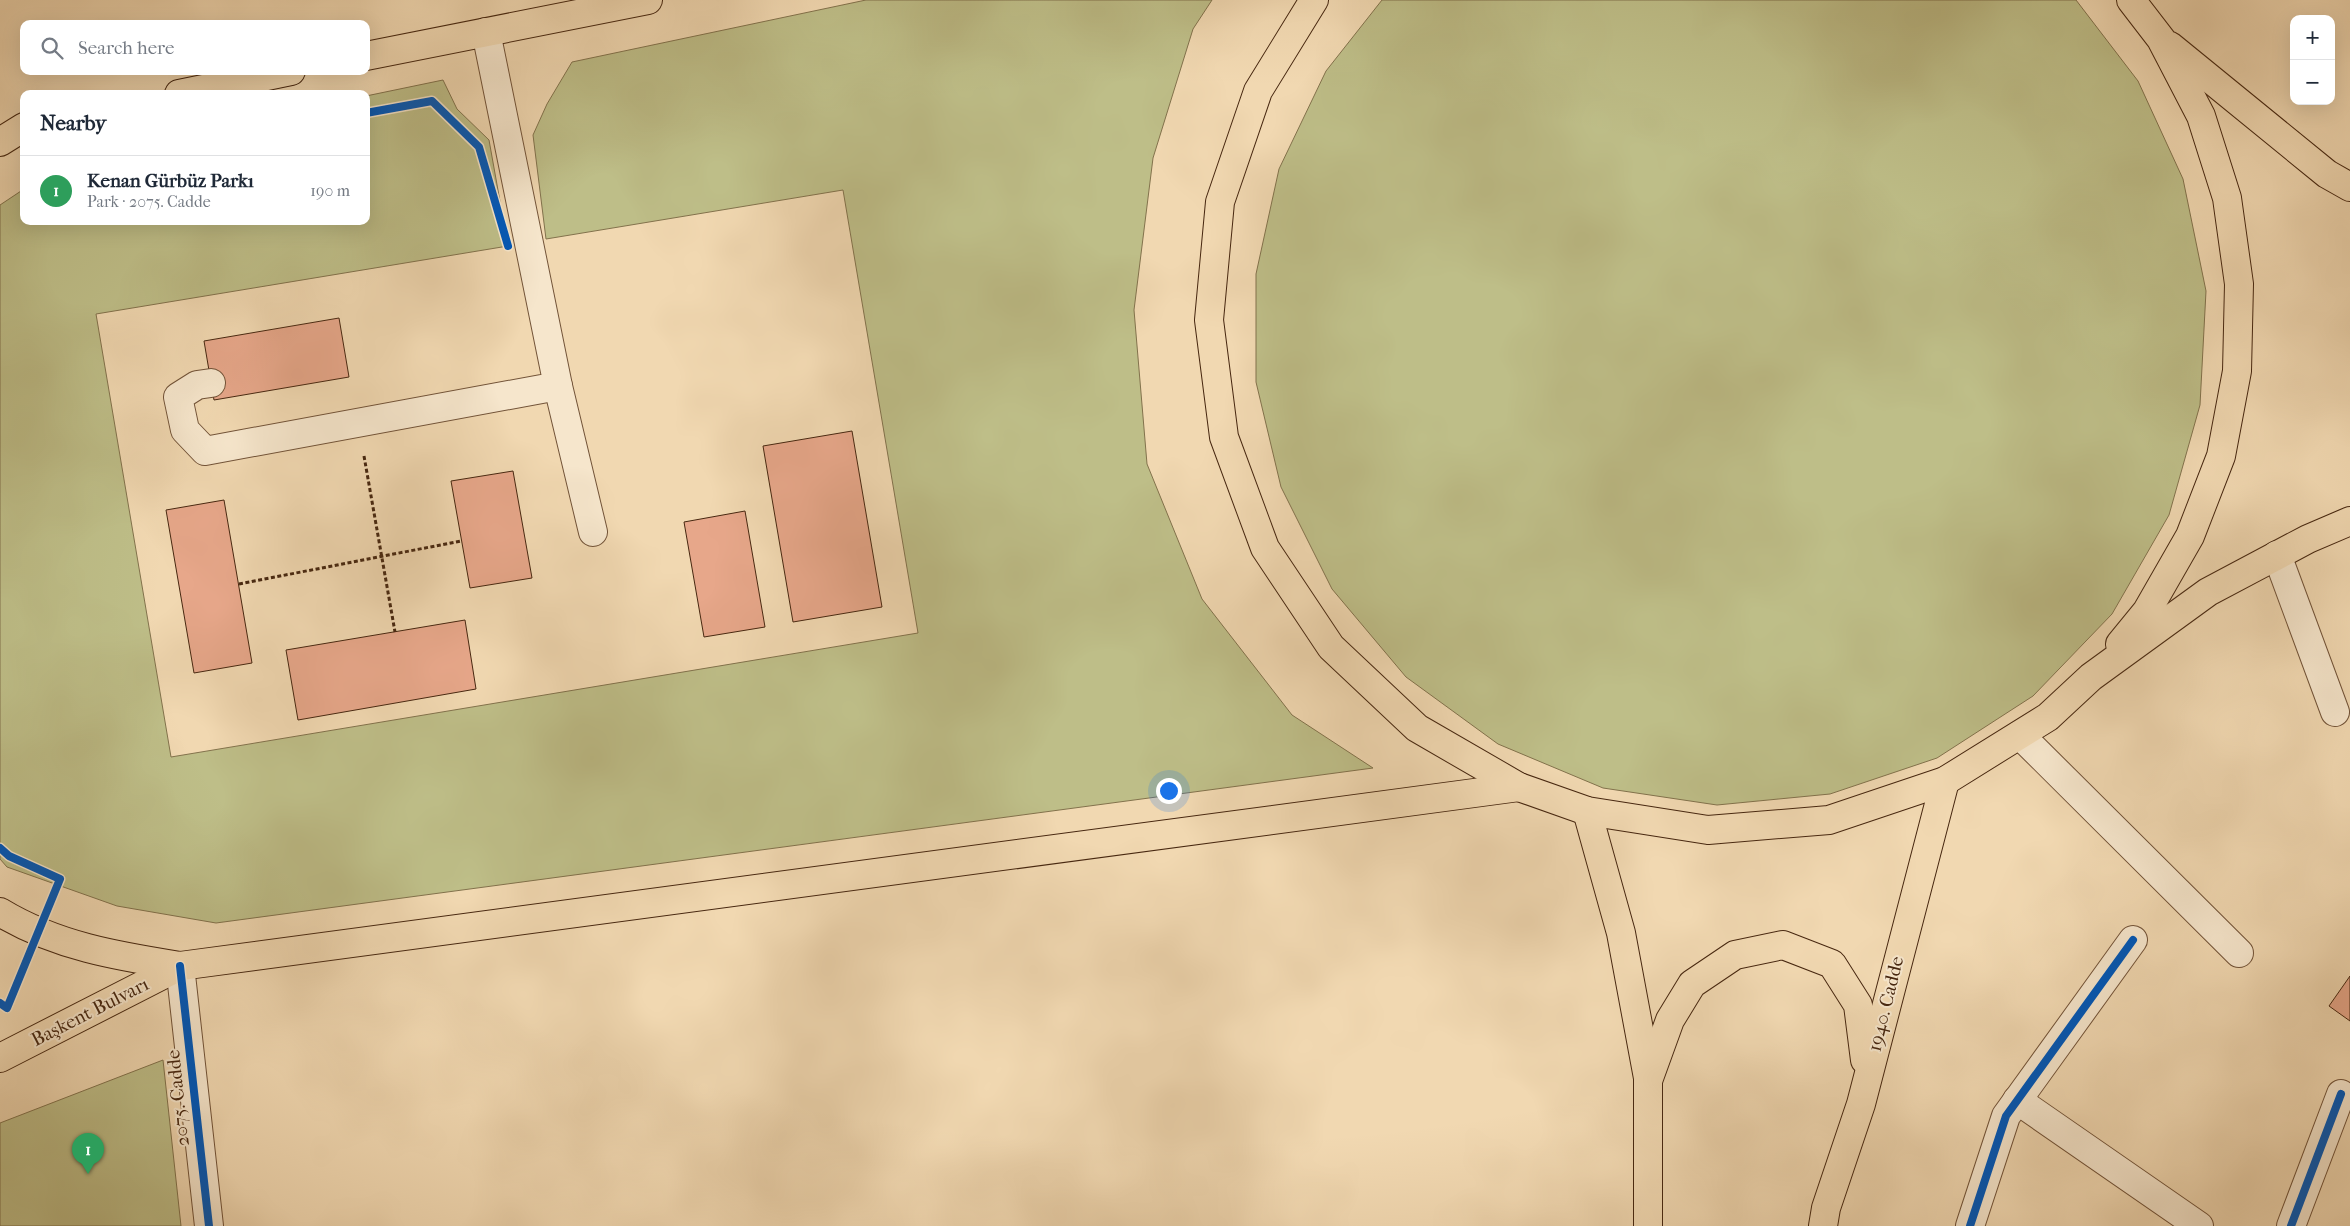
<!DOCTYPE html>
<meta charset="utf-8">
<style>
body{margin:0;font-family:"IM FELL French Canon",serif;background:#f2f2f3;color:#1f2937}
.controls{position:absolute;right:15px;top:15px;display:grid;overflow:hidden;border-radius:10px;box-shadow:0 5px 20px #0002}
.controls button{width:45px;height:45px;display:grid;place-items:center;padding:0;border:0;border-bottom:1px solid #e0e1e3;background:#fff;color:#1f2937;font:25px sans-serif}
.you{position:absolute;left:1168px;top:790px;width:18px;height:18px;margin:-12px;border:4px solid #fff;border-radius:50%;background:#1a73e8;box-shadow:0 0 0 8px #1a73e833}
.badge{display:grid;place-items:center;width:32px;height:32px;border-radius:50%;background:#7c3aed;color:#fff;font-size:16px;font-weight:700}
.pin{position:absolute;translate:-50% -41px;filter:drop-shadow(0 1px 2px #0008)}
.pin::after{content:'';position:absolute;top:26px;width:18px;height:15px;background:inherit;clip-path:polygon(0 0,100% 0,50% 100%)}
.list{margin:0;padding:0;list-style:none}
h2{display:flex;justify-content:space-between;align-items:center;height:65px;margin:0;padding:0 20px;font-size:21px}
h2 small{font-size:16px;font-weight:400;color:#747a83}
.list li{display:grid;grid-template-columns:32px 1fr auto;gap:15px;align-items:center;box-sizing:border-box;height:70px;padding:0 20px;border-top:1px solid #e0e1e3}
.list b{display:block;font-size:19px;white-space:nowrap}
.list p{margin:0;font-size:16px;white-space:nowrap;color:#747a83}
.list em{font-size:16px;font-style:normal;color:#747a83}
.icon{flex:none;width:28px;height:28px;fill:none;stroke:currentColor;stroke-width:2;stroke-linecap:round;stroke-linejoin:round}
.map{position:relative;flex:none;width:2350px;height:1226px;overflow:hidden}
.search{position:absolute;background:#fff;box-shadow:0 5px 20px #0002;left:20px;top:20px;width:350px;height:55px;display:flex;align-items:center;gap:12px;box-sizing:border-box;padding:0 18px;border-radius:10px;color:#747a83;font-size:19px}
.panel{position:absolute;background:#fff;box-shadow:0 5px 20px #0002;left:20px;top:90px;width:350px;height:135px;border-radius:10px}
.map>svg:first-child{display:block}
.green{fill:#bebe88;stroke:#82724c}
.building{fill:#e7a78a;stroke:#472710}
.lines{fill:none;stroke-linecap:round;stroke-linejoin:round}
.minor-casing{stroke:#725338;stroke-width:30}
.major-casing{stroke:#472710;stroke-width:30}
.path{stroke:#472710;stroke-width:3;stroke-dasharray:4 2.5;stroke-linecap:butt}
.minor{stroke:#f6e6cc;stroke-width:28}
.major{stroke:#f1d8b1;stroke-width:28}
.cycleway-casing{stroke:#f6e6cc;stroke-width:11}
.cycleway{stroke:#0057b8;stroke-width:8}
.labels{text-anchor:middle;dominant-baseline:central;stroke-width:4;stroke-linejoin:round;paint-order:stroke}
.street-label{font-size:19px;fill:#472710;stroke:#f6e6cc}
</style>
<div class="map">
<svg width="2350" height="1226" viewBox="0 0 2350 1226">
<rect width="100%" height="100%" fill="#f1d8b1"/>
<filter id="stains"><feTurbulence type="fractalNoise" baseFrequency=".004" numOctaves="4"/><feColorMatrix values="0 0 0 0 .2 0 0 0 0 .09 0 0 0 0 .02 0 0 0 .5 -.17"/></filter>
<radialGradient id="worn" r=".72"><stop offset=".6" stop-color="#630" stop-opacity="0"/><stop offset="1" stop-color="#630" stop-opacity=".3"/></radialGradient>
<!-- green -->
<g class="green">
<path d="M 866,0 L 1212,0 L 1193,29 L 1153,158 L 1134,310 L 1147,464 L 1202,599 L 1292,715 L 1373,768 L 216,923 L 117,906 L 7,867 L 0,859 L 0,205 L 24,189 L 24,221 L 366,221 L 366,96 L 443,80 L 457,109 L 489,140 L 508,246 L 96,314 L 171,757 L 918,633 L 843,190 L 546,239 L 533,135 L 547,104 L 572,62 Z"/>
<path d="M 1382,0 L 2076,0 L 2138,81 L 2183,179 L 2206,291 L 2200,405 L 2169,515 L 2112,614 L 2033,696 L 1937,758 L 1830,794 L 1717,805 L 1603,788 L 1498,744 L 1406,677 L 1332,589 L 1281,487 L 1256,382 L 1256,274 L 1279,169 L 1326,71 Z"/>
<path d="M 163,1060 L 181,1226 L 0,1226 L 0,1123 Z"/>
</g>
<!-- building -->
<g class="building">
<path d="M 339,318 L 349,377 L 214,400 L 204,341 Z"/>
<path d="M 852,431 L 882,607 L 793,622 L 763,446 Z"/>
<path d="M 513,471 L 532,578 L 470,588 L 451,481 Z"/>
<path d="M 224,500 L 252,663 L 194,673 L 166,510 Z"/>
<path d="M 745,511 L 765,627 L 704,637 L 684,522 Z"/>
<path d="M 465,620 L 476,689 L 298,720 L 286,650 Z"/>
<path d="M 2350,976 L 2350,1021 L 2329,1006 Z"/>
</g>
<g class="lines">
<!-- minor casing -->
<g class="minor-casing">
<g id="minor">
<path d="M 211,383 L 197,385 L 178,397 L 185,430 L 205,451 L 558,386 L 486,32"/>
<path d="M 558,386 L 593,532"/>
<path d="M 2277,555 L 2335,712"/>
<path d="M 2020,735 L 2239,953"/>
<path d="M 180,966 L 209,1226"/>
<path d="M 2017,1100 L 2199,1226"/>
<path d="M 1970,1226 L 2006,1116 L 2133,940"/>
<path d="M 2291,1226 L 2341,1094"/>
</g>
</g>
<!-- major casing -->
<g class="major-casing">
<g id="major">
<path d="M 1314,0 L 1258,91 L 1220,202 L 1209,320 L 1224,437 L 1265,548 L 1331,647 L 1417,728 L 1519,787 L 1587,811 L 1708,830 L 1829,820 L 1945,781 L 2048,717 L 2091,677 L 2208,592 L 2308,539 L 2350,521"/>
<path d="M 2170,46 L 2327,174 L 2350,187"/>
<path d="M 366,56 L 648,0"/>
<path d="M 179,94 L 291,71"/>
<path d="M 0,142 L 24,127"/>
<path d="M 2120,644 L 2147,611 L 2190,536 L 2221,456 L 2237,371 L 2239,284 L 2227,198 L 2201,116 L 2161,39 L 2131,0"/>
<path d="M 1587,811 L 1621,933 L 1648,1078 L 1648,1226"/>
<path d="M 0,912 C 56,946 117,956 180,966 L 1519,787"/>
<path d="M 0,1058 L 180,966"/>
<path d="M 1649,1078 L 1670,1020 L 1692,984 L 1735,955 L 1783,945 L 1832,964 L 1858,1005 L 1865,1060"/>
<path d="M 1823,1226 L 1826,1208 L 1861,1104 L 1945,781"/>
</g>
</g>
<!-- path -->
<g class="path">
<path d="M 364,456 L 395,632"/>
<path d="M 239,584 L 461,541"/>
</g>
<!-- minor -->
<use href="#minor" class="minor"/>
<!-- major -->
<use href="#major" class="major"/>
<!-- cycleway casing -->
<g class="cycleway-casing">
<g id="cycleway">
<path d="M 366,113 L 432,101 L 479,147 L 508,246"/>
<path d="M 0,848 L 9,856 L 60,879 L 7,1008 L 0,1003"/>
<path d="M 180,966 L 209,1226"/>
<path d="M 1970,1226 L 2006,1116 L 2133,940"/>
<path d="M 2291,1226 L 2341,1094"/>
</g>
</g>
<!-- cycleway -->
<use href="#cycleway" class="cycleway"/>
</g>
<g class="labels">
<!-- street labels -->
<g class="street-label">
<text transform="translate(1886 1004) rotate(-76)">1940. Cadde</text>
<text transform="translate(90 1012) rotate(-27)">Başkent Bulvarı</text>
<text transform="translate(178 1098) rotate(-96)">2075. Cadde</text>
</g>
</g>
<rect width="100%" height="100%" filter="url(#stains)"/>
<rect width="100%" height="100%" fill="url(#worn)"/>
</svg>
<div class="controls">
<button>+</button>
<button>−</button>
</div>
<div class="you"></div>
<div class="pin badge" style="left:88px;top:1174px;background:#2e9e5b">1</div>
<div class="search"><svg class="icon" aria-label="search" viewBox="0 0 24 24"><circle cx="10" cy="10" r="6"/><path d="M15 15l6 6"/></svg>Search here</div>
<section class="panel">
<h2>Nearby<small></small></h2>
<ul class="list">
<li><span class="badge" style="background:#2e9e5b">1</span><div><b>Kenan Gürbüz Parkı</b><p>Park · 2075. Cadde</p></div><em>190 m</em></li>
</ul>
</section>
</div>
